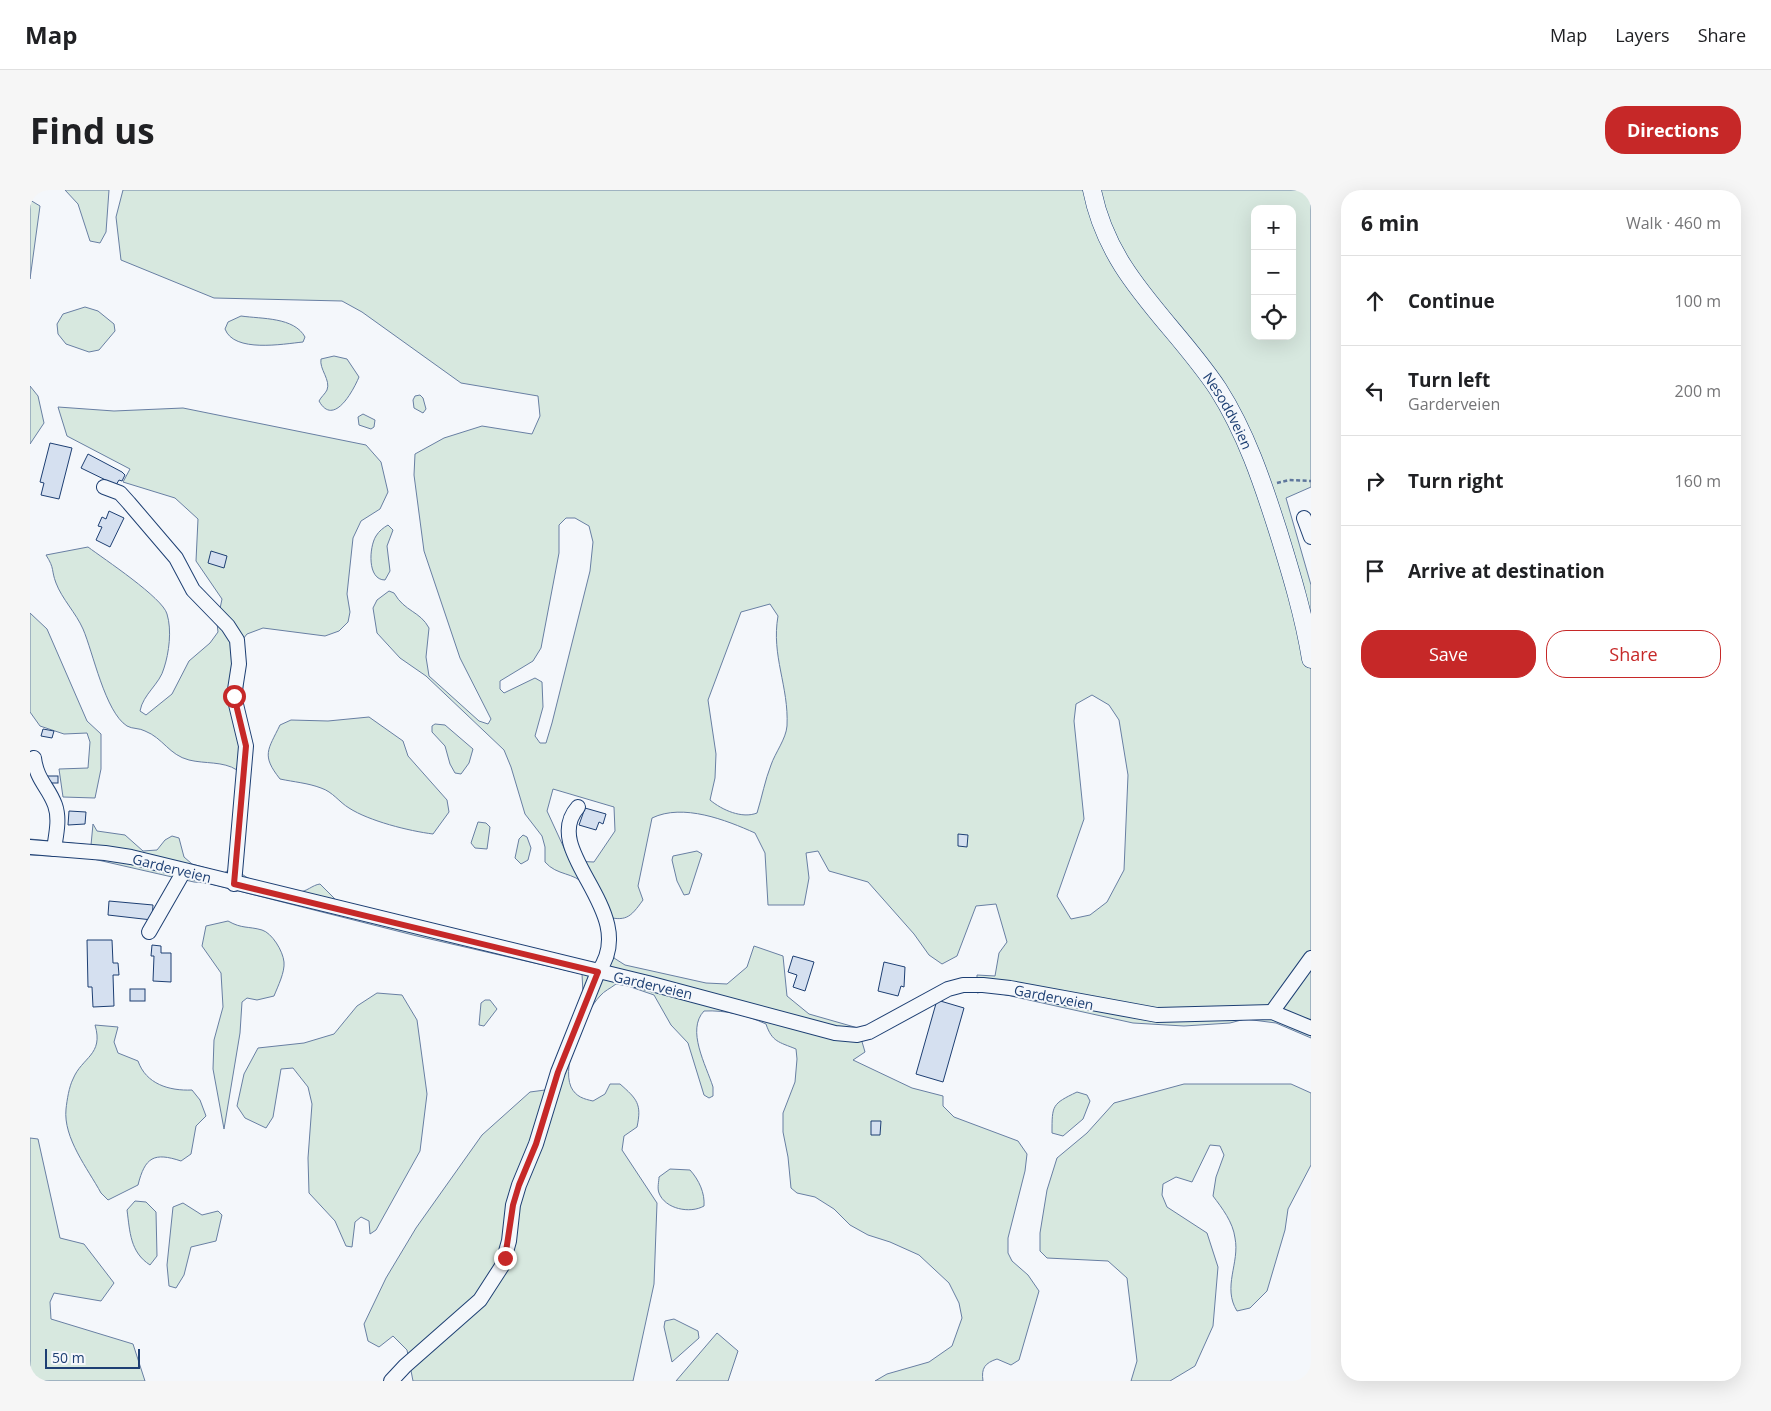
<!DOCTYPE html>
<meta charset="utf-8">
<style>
body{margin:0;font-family:"Open Sans",sans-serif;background:#f6f6f6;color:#202124}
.controls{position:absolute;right:15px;top:15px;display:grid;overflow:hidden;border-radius:10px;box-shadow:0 5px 20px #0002}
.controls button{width:45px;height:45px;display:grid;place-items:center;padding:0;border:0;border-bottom:1px solid #e0e0e0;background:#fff;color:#202124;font:25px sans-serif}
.scale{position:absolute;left:15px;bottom:12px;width:95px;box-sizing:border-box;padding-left:5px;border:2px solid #1d3f73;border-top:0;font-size:14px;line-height:18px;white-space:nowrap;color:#1d3f73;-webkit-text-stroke:4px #f4f7fb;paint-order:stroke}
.stop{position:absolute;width:15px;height:15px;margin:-11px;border:4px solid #c62828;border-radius:50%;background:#fff}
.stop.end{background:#c62828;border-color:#fff;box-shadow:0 1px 5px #0008}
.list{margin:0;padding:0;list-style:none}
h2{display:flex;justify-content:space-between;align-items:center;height:65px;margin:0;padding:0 20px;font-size:21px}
h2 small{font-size:16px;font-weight:400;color:#757577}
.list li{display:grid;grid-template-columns:32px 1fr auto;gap:15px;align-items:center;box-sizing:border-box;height:90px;padding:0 20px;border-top:1px solid #e0e0e0}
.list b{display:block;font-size:19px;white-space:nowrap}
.list p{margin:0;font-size:16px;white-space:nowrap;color:#757577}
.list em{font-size:16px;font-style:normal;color:#757577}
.actions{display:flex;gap:10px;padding:15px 20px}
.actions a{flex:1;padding:11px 0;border:1px solid #c62828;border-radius:20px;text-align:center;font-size:18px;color:#c62828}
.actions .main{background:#c62828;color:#fff}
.icon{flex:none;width:28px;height:28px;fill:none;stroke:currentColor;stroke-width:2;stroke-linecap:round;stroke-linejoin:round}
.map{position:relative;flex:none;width:1281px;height:1191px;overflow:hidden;border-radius:20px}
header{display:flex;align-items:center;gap:30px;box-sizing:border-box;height:70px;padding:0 25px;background:#fff;border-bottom:1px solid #e0e0e0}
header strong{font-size:24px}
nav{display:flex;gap:28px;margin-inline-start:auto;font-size:18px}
.intro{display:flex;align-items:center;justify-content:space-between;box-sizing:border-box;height:120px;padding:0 30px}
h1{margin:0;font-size:35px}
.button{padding:12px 22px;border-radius:20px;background:#c62828;color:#fff;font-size:18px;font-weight:700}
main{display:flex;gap:30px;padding:0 30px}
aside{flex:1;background:#fff;border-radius:20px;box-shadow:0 5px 20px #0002}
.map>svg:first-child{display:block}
.green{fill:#d7e8df;stroke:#687fa3;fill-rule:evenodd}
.building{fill:#d5e0f0;stroke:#1d3f73}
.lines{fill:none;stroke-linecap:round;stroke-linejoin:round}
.minor-casing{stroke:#1d3f73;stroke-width:16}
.major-casing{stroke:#1d3f73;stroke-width:19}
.path{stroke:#5e769c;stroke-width:2.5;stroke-dasharray:4 2.5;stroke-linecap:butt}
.minor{stroke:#f4f7fb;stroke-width:14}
.major{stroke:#f4f7fb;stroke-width:18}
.route{stroke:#c62828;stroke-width:6}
.labels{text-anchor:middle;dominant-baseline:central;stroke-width:4;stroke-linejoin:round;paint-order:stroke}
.street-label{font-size:14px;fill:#1d3f73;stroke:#f4f7fb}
</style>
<header>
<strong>Map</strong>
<nav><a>Map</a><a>Layers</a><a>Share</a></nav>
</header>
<div class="intro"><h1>Find us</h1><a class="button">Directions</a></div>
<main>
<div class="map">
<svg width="1281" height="1191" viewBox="0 0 1281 1191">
<rect width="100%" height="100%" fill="#f4f7fb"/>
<!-- green -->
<g class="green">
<path d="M 35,0 L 79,0 L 76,42 L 70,53 L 60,51 L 48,14 Z"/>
<path d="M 93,0 L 1281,0 L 1281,297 L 1256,308 L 1281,395 L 1281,848 L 1246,833 L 1215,829 L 1200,833 L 1154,836 L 1103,833 L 958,801 L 947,803 L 947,785 L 965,786 L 969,763 L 977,752 L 966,714 L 946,716 L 927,766 L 912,774 L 899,765 L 884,744 L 838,692 L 799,681 L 788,661 L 776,663 L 779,688 L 774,715 L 738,715 L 735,663 L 725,643 C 696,630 653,613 622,628 L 608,696 L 613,710 C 600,728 596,732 573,726 C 568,716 563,703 555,695 C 544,682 527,686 515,672 L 515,657 L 512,646 L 495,624 L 481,577 L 474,560 L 396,486 L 370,468 L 347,443 L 343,418 L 347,410 L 359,401 L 364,403 C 375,422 390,421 399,438 L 396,467 L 399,486 L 449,531 L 458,534 L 461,529 L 430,468 L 394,361 L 384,285 L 385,264 L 414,248 L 452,236 L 502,244 L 510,226 L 508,206 L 431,193 L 332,122 L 312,111 L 184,108 L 91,70 L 86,27 ZM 1225,19 L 1262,19 L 1262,146 L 1225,146 ZM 536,328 L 545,328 L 559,336 L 563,352 L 560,381 L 522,533 L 516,553 L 510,553 L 505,546 L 513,517 L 512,492 L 505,488 L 474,503 L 470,499 L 470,491 L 503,471 L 511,458 L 529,363 L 529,335 ZM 740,414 L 748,426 C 741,466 759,496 757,536 C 756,549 745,563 741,575 C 735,590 732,607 727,623 C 712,629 692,620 680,610 L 685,588 L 686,564 L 678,510 L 711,422 ZM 1062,505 L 1079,515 L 1089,530 L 1098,585 L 1094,680 L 1077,712 L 1060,725 L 1041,729 L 1027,706 L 1054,629 L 1044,531 L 1046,514 ZM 523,599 L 584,617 L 585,641 L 564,672 L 540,671 L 517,621 Z"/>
<path d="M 0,10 L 10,16 L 0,89 Z"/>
<path d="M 55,117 L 68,121 L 84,134 L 85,141 L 69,160 L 59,162 L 36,154 L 28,144 L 27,134 L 33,124 Z"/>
<path d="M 211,126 C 232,129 264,127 275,147 L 273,152 C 253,154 204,163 195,139 L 198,132 Z"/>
<path d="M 304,166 L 317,169 L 329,187 C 324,199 304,238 289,211 C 291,207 295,204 297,200 C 301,190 289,179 291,169 Z"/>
<path d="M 0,196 L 8,206 L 14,233 L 0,254 Z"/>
<path d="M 390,205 L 393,208 L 396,219 L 393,223 L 384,218 L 383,210 L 385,206 Z"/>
<path d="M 28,217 L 84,221 L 153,218 L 336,255 L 351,272 L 358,302 L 350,319 L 331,331 L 323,348 L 317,404 L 320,422 L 318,432 L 309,441 L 295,446 L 233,438 L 217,444 L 213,449 L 212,684 C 221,692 255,702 268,702 C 277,702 282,695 290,694 L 306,710 L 556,771 L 568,773 L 582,759 L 584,768 L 595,775 L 676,793 L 697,794 L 717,777 L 724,756 L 753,766 L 757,806 L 779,824 L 828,838 L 835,862 L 823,870 L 882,898 L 913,906 L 913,916 L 924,927 L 988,951 L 997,964 L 995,981 L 978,1048 L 978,1063 L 982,1071 L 998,1085 L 1009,1101 L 989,1170 L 981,1175 L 967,1169 C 955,1173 951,1178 953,1191 L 845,1191 L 857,1184 L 899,1172 L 922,1156 L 932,1128 L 929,1113 L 919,1093 L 889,1065 L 860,1052 L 838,1045 L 820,1035 L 804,1019 L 785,1007 L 767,1003 L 761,998 L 758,967 L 753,942 L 753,923 L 765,892 L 767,869 L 766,859 C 749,852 742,852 736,834 C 716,825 696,820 674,821 C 656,840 676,875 683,897 L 683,906 L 679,908 L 674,905 L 658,853 L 641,835 L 624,805 L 598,796 L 586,794 C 581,798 574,801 570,806 C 554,823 531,874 541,897 C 546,907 554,909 563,911 L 575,904 L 580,894 L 590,894 C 607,909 612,914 607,937 L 594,946 L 592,960 L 627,1013 L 624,1094 L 603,1191 L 383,1191 L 377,1160 L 363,1146 L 349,1157 L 338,1151 L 334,1134 L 356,1088 L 386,1038 L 452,945 L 500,902 L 515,900 L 523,884 L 553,803 L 552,784 L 387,746 L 177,693 L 164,692 L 59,668 L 0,665 L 0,649 L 61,655 L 63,634 L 67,641 L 95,645 L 113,661 L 127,660 L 135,650 L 142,646 L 149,648 L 154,667 L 162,674 L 194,683 L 200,679 L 207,580 C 193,571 175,574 159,570 C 139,565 133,548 115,541 C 110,538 102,539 97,536 C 75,522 63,462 53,439 C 46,423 32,409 26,393 C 21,380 25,379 16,365 L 58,357 C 74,369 133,408 137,424 C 142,440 139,463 134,478 C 130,494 113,504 110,521 L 116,525 L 142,504 L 159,471 L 180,453 L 188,442 L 187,433 L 192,409 L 166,371 L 168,329 L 145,308 L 93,292 L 100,279 L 37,246 Z"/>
<path d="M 333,224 L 345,230 L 344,237 L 341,239 L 329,235 L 328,227 Z"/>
<path d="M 358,335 L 363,340 L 357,356 L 360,381 L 355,390 C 337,390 339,357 346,346 C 349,341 353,338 358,335 Z"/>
<path d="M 0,423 L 17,439 L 57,531 L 71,544 L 71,579 L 65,608 L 33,607 L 29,579 L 58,578 L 60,552 L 57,543 L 34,544 L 10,536 L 0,522 Z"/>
<path d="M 339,527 L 373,551 L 378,566 L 417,610 L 419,622 L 403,644 C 379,641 339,631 319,618 C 309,612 303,602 291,598 C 278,593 264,592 250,589 C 231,565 238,560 250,535 L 261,530 L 298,531 Z"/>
<path d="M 405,534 L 415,535 L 443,559 L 439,573 L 431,584 L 425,583 L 420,574 L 415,556 L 402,542 L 402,536 Z"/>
<path d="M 448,632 L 456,633 L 460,637 L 457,659 L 445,658 L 441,653 Z"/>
<path d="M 493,645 L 497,647 L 501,658 L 498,670 L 491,674 L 485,668 L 489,649 Z"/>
<path d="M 667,661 L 672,664 L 659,704 L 654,705 L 647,691 L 642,670 L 643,666 Z"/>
<path d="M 198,731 C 212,739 218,736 232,740 C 242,743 253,761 254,772 C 255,782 248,796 244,806 L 227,810 L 217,808 L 212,812 L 210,843 L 194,939 L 183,879 L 184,850 L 193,817 L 191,783 L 172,756 L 176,736 Z"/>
<path d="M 347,803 L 372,805 L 387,830 L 397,904 L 390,961 L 346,1040 L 340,1044 L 339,1031 L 331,1027 L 325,1032 L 322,1057 L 316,1056 L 305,1031 L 279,1003 L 278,968 L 282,914 L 278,897 L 263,878 L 251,879 L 243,927 L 236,938 L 215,928 L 207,916 L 214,884 L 228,858 L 274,853 L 304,844 L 327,816 Z"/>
<path d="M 455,810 L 460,810 L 467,819 L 454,836 L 449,835 L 451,813 Z"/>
<path d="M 65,835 L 88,837 L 84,852 L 88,863 L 108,871 C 116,894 139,901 162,900 L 170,910 L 176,926 L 166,936 L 161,964 L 151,971 C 124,962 115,967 108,995 L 78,1010 L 71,1003 C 58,979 33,948 36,919 C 37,910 39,897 43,889 C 52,867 74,865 65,835 Z"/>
<path d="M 1154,894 L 1261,894 L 1281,903 L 1281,975 L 1258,1019 L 1255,1040 L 1237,1101 L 1220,1118 L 1207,1121 C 1192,1097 1210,1073 1205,1048 C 1203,1032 1192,1018 1183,1006 L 1186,987 L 1194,965 L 1190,956 L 1180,955 L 1162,992 L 1146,987 L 1133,994 L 1132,1005 L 1137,1017 L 1177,1043 L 1188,1077 L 1183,1136 L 1165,1176 L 1140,1191 L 1101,1191 L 1107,1171 L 1097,1088 L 1078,1071 L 1017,1068 L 1010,1061 L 1010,1043 L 1017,1000 L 1027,968 L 1057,943 L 1084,913 Z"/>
<path d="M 1047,902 L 1057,905 L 1060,911 L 1053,929 L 1033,946 L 1022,943 C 1022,915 1022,914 1047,902 Z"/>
<path d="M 0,948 L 8,949 L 30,1048 L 54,1054 L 84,1093 L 71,1111 L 24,1103 L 20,1112 L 21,1129 L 103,1154 L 115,1191 L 0,1191 Z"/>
<path d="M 640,979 L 660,980 C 669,990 675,1003 674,1016 C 660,1024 635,1019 629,1003 C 627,998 629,991 629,987 Z"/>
<path d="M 105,1011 L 116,1012 L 126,1022 L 127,1066 L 120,1075 C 100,1062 100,1042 97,1020 Z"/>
<path d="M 153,1013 L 172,1025 L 188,1021 L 192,1025 L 186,1051 L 161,1057 L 154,1085 L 146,1098 L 139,1096 L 137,1075 L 143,1017 Z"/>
<path d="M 644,1129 L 668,1141 L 669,1148 L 642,1172 L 634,1137 L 635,1131 Z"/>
<path d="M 687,1143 L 708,1161 L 698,1191 L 646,1191 Z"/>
</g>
<!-- building -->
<g class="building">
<path d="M 20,253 L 42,258 L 29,309 L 11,305 L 14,293 L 10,292 Z"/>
<path d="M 58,264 L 92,282 L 95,285 L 92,291 L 89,290 L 86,295 L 51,278 Z"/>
<path d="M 79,321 L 94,328 L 80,357 L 66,350 L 72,337 L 68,336 L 72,327 L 76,329 Z"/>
<path d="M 181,361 L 197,366 L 194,378 L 178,373 Z"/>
<path d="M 13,539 L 24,541 L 22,548 L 11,546 Z"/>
<rect x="15" y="586" width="13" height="7"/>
<path d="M 555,618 L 576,624 L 573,634 L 569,632 L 566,640 L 549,635 Z"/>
<path d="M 39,621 L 56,622 L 55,634 L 38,635 Z"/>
<path d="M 928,644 L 938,645 L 937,657 L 928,656 Z"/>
<path d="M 79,711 L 123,715 L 122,730 L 78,725 Z"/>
<path d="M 57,750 L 82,750 L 83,773 L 88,773 L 89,785 L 83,785 L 84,816 L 63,817 L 62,797 L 58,797 Z"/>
<path d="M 122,755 L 131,756 L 131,763 L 141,763 L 141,792 L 123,791 L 124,766 L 121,766 Z"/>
<path d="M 763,766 L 784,772 L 775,801 L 763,797 L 767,785 L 758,782 Z"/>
<path d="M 854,772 L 875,777 L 874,797 L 871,796 L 868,806 L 848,801 Z"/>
<rect x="100" y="799" width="15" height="12"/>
<path d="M 907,810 L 934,818 L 913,892 L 886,884 Z"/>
<path d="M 841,931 L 851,931 L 850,945 L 841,945 Z"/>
</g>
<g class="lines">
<!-- minor casing -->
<g class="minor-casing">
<g id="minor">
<path d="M 74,297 L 90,303 L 99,313 L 146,368 L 163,400 L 198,436 L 207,450 L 209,474 L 204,506 L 216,556 L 204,694"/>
<path d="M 1274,328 L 1281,347"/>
<path d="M 4,568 C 7,591 18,596 25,615 C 30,629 26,645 24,659"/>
<path d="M 0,657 L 75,663 L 101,667 L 618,793 L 805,843 L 827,845 L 839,842 L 918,799 L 933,795 L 953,795 L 980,798 L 1127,825 L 1242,822 L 1281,838"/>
<path d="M 119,742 L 154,681"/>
<path d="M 1242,822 L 1281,768"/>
<path d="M 361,1191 L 375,1176 L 450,1110 L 472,1076 L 479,1051 L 483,1015 L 489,995 L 506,954 L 528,882 L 568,782 C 612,722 508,662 548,617"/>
</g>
</g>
<!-- major casing -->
<g class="major-casing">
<g id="major">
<path id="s1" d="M 1062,0 C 1079,86 1142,130 1188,199 C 1216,243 1232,291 1248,341 C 1261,383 1274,426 1281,469"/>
</g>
</g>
<!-- path -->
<path class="path" d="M 1247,293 L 1259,290 L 1281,291"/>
<!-- minor -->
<use href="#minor" class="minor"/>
<!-- major -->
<use href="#major" class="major"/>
</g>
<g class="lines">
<!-- route -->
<path class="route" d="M 204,506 L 216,556 L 204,694 L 568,782 L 528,882 L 506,954 L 489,995 L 483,1015 L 475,1068"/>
</g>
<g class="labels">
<!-- street labels -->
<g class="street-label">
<text stroke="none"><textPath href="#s1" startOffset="262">Nesoddveien</textPath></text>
<text transform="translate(142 678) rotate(14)">Garderveien</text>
<text transform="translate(623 795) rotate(13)">Garderveien</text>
<text transform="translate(1024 807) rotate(11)">Garderveien</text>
</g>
</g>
</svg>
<div class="controls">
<button>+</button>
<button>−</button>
<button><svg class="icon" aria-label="locate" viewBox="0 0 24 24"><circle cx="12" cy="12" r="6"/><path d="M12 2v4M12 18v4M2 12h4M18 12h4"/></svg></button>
</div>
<div class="scale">50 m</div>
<div class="stop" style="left:204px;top:506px"></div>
<div class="stop end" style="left:475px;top:1068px"></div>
</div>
<aside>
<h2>6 min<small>Walk · 460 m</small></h2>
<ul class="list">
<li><svg class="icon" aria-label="ahead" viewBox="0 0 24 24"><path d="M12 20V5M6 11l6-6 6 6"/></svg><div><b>Continue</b></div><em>100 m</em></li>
<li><svg class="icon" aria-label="left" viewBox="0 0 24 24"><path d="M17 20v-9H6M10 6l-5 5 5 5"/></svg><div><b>Turn left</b><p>Garderveien</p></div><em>200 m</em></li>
<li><svg class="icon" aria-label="right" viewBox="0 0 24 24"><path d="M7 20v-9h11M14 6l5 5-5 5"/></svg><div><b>Turn right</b></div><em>160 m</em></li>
<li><svg class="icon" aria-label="arrive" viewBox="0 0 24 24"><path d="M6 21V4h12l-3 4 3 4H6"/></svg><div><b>Arrive at destination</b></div></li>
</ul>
<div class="actions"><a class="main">Save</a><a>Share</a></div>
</aside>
</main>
